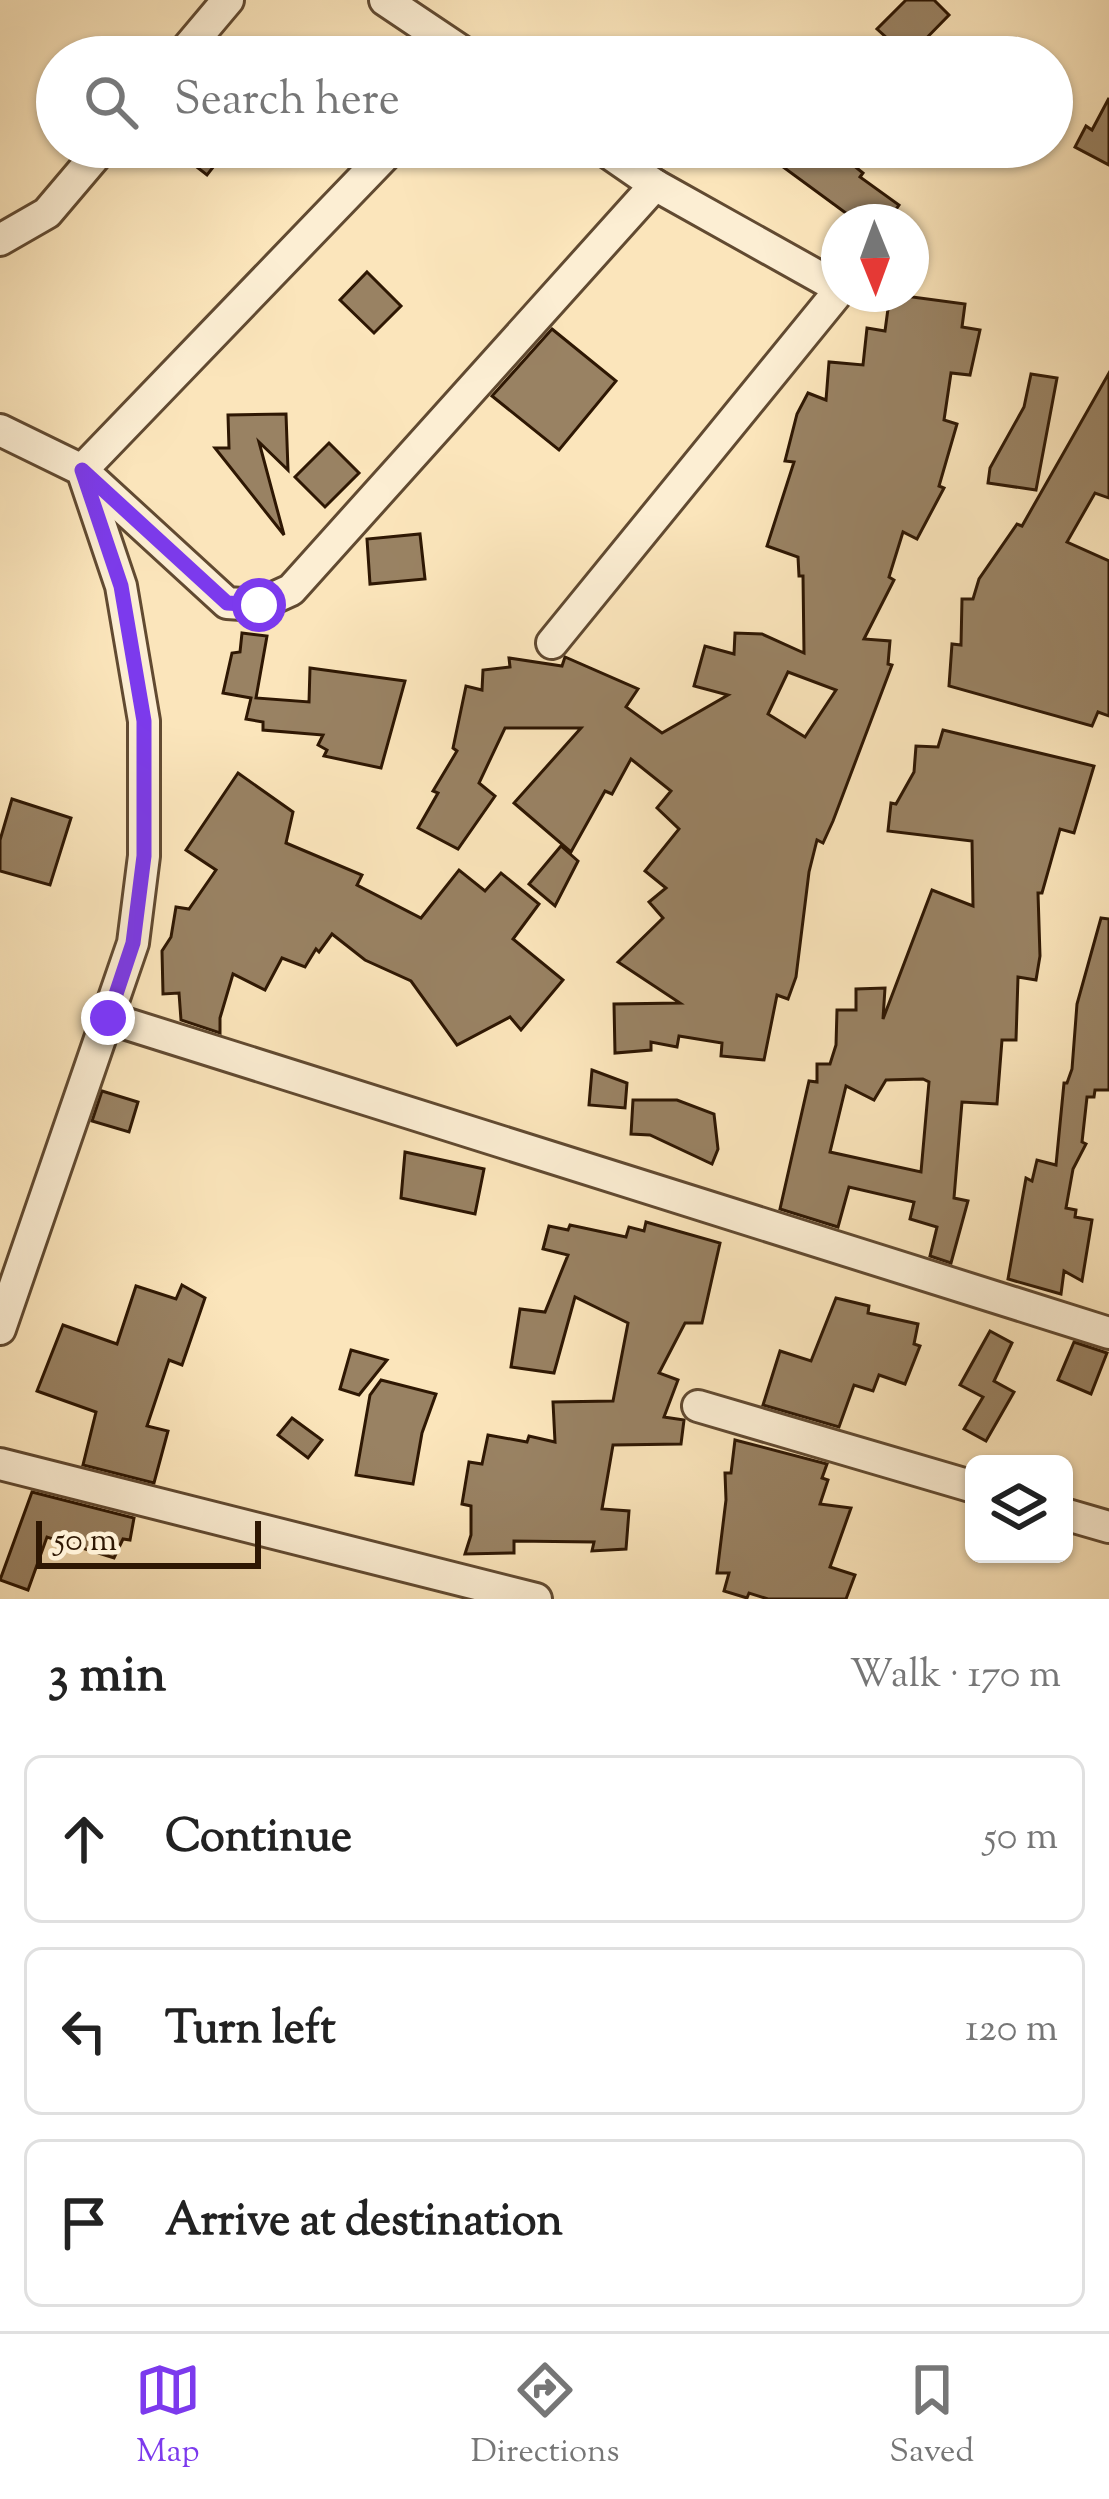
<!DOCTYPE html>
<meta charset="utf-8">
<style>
body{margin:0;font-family:"Sorts Mill Goudy",serif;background:#f2f2f2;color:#222}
.controls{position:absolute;right:36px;bottom:36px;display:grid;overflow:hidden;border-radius:18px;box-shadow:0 3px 9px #0004}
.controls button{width:108px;height:108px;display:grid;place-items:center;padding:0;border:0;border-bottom:3px solid #e0e0e0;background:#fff;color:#222;font:60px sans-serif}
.compass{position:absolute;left:821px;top:204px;width:108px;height:108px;border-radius:50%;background:#fff;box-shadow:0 3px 9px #0004;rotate:179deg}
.scale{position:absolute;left:36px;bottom:30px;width:225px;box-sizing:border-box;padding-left:12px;border:6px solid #2e1703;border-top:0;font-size:33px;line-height:42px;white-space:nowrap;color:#2e1703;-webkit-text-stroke:9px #fceed3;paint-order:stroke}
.stop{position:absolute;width:36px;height:36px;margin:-27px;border:9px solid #7c3aed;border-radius:50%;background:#fff}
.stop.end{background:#7c3aed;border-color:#fff;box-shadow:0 3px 12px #0008}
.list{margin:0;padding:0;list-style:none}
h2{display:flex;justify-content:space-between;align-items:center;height:156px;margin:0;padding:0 48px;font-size:51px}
h2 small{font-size:39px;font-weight:400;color:#767676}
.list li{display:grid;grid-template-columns:78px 1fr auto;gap:36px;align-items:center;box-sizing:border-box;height:168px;margin:0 24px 24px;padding:0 24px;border:3px solid #e0e0e0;border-radius:18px}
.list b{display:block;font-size:45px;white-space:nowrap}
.list em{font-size:39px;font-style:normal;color:#767676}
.icon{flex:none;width:66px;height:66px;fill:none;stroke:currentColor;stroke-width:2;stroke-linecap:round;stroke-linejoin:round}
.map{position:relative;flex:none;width:1109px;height:1599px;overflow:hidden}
.search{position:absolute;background:#fff;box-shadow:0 3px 9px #0004;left:36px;right:36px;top:36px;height:132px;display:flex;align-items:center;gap:30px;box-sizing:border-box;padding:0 42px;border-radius:66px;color:#767676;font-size:45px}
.sheet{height:732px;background:#fff}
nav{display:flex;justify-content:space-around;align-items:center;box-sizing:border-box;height:168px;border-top:3px solid #e0e0e0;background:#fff;font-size:33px;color:#767676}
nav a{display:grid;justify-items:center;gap:6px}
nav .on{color:#7c3aed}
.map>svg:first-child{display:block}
.building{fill:#998263;stroke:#2e1703;stroke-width:3;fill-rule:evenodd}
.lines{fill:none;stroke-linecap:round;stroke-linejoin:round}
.street-casing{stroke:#614a31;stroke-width:36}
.street{stroke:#fceed3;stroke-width:30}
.route{stroke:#7c3aed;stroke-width:15}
</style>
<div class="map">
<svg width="1109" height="1599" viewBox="0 0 1109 1599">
<rect width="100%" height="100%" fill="#fbe5bb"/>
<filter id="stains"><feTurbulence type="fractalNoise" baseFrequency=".00167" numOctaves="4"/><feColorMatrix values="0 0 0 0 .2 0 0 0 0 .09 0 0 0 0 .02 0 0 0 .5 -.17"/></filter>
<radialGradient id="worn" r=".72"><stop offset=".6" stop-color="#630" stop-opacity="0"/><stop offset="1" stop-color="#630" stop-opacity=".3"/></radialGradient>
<!-- building -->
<g class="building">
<path d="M 906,0 L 934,0 L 949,15 L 908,57 L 877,29 Z"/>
<path d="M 1109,98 L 1109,165 L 1075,147 L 1086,126 L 1092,130 Z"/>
<path d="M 171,147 L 229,147 L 207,175 Z"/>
<path d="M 791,147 L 831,147 L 863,173 L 860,177 L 899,205 L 887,222 L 858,222 L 779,164 Z"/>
<path d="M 367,272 L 401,306 L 374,333 L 340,300 Z"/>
<path d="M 890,294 L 965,304 L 962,327 L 980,330 L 970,375 L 951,373 L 944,420 L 957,424 L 939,486 L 944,488 L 917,539 L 903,532 L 889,577 L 894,580 L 864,639 L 890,641 L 888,664 L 892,665 L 833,821 L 823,843 L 817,840 L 809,872 L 796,977 L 788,999 L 777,995 L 764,1060 L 721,1056 L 722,1043 L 679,1036 L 677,1047 L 651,1042 L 651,1050 L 615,1053 L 614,1004 L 680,1003 L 618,962 L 663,918 L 649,902 L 666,888 L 645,871 L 679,829 L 657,808 L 671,791 L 631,759 L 612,794 L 605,791 L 571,852 L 514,803 L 581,728 L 505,728 L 479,783 L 495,796 L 458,849 L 418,828 L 438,793 L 433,791 L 457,751 L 453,748 L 466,686 L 482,690 L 483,670 L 510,667 L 509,658 L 562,666 L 565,657 L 638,689 L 626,707 L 662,733 L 728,695 L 694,686 L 705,646 L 734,654 L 735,633 L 762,634 L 804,653 L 803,576 L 799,576 L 798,557 L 767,546 L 794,462 L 785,461 L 797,414 L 808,393 L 826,400 L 829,362 L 863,365 L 867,328 L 885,331 ZM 788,672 L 836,690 L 805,737 L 768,714 Z"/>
<path d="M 552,329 L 616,381 L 559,450 L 492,396 Z"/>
<path d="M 1109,373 L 1109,498 L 1095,493 L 1067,542 L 1109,561 L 1109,716 L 1098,712 L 1092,726 L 949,686 L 952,644 L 961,645 L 962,599 L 973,599 L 979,579 L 1017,524 L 1022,526 Z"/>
<path d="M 1031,374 L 1057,378 L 1036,490 L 988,483 L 990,468 L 1024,407 Z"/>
<path d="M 286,414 L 288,470 L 259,442 L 284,535 L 215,448 L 229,448 L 228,415 Z"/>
<path d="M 329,443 L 359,473 L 325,507 L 295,477 Z"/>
<path d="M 420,534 L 425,579 L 370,584 L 367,539 Z"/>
<path d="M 242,633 L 267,636 L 256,698 L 309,702 L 310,668 L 405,681 L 381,768 L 324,756 L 327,750 L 318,745 L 323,735 L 263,730 L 263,722 L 246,719 L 251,698 L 223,693 L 232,653 L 240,652 Z"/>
<path d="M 943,730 L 1094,766 L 1074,833 L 1060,829 L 1042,893 L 1038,893 L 1040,956 L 1036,980 L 1018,977 L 1016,1040 L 1002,1040 L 997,1104 L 962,1102 L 954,1198 L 968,1201 L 951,1263 L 930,1256 L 937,1227 L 910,1219 L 914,1202 L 849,1187 L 838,1227 L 780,1209 L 809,1081 L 817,1082 L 817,1064 L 830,1064 L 836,1045 L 837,1010 L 856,1010 L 856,989 L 885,988 L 883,1019 L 932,890 L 973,906 L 972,841 L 888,831 L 891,803 L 896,804 L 914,772 L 916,746 L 938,747 ZM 923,1079 L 929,1082 L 921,1172 L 830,1152 L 846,1086 L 874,1100 L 886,1080 Z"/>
<path d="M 238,773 L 293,812 L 286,843 L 362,875 L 357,885 L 421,918 L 459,870 L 485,891 L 501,873 L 539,904 L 513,939 L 563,980 L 521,1030 L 510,1017 L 457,1045 L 411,981 L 365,960 L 332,934 L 319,952 L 316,949 L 305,967 L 282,958 L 265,990 L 233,974 L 220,1018 L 220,1033 L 181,1020 L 179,993 L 163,994 L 162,951 L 171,937 L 176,907 L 189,909 L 216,870 L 186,850 Z"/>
<path d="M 12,799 L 71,818 L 50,885 L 0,871 L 0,840 Z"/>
<path d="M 561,846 L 578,861 L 555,906 L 529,884 Z"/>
<path d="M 1101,918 L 1109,919 L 1109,1090 L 1095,1090 L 1094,1097 L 1087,1097 L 1082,1142 L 1086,1144 L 1073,1169 L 1066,1208 L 1076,1210 L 1075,1217 L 1092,1220 L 1082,1281 L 1064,1271 L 1061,1294 L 1008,1279 L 1026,1178 L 1032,1181 L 1037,1160 L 1056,1165 L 1064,1083 L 1067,1083 L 1072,1069 L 1077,1004 Z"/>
<path d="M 592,1070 L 627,1083 L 625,1108 L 589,1105 Z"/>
<path d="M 102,1091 L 138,1102 L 129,1132 L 92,1121 Z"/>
<path d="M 633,1100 L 677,1100 L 714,1114 L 718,1149 L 712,1164 L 650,1135 L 631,1134 Z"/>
<path d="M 405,1152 L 484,1169 L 475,1214 L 401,1198 Z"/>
<path d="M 646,1222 L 720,1243 L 702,1323 L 685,1323 L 659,1373 L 678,1380 L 664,1417 L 684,1420 L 681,1444 L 613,1445 L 602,1509 L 629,1511 L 626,1549 L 592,1551 L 594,1542 L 514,1541 L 514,1553 L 465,1554 L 471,1535 L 471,1506 L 462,1504 L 469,1462 L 482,1464 L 488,1435 L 527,1442 L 529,1436 L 555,1442 L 553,1402 L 613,1401 L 628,1323 L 575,1297 L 554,1373 L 511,1367 L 520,1309 L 545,1312 L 568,1255 L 543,1249 L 549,1226 L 568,1230 L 570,1225 L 626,1237 L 629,1227 L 644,1231 Z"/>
<path d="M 182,1285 L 205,1298 L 182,1365 L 169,1360 L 147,1426 L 168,1431 L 154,1483 L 83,1465 L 96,1412 L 37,1391 L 63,1325 L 117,1344 L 136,1286 L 176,1299 Z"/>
<path d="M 836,1298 L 869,1306 L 868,1313 L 918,1324 L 914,1344 L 920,1346 L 905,1384 L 879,1375 L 873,1391 L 854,1385 L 839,1427 L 763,1405 L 780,1351 L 811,1361 Z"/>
<path d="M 990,1331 L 1012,1343 L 994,1381 L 1014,1392 L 986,1441 L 964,1429 L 983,1397 L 960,1385 Z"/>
<path d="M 1074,1342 L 1107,1353 L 1091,1394 L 1058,1380 Z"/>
<path d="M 351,1350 L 387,1360 L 359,1395 L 340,1389 Z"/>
<path d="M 381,1380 L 436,1394 L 422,1433 L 413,1484 L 356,1475 L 370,1395 Z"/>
<path d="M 292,1418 L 322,1440 L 308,1458 L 278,1435 Z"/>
<path d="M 735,1440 L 827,1464 L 822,1478 L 828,1480 L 820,1504 L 851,1508 L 830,1567 L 855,1575 L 846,1599 L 768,1599 L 749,1593 L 747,1598 L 724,1591 L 729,1573 L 717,1573 L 726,1500 L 725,1473 L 731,1473 Z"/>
<path d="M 32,1492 L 134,1518 L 130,1540 L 123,1539 L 114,1558 L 47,1537 L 28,1590 L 0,1580 Z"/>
</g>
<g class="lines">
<!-- street casing -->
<g class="street-casing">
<g id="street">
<path d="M 385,0 L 470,57"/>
<path d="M 180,57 L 228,0"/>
<path d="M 393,147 L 82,470 L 227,603 L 258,605 L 291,590 L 655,185"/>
<path d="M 600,147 L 655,185 L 839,288"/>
<path d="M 0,240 L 47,213 L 103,147"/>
<path d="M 0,430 L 82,470 L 121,586 L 144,721 L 144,856 L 133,943 L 0,1329"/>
<path d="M 552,643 L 839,291"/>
<path d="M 108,1018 L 1109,1333"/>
<path d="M 698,1406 L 974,1487"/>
<path d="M 0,1464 L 536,1599"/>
<path d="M 1064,1514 L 1109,1527"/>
</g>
</g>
<!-- street -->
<use href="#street" class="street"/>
</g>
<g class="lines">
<!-- route -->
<path class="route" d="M 108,1018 L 133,943 L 144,856 L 144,721 L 121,586 L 82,470 L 227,603 L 259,605"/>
</g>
<rect width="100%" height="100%" filter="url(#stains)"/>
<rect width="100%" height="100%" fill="url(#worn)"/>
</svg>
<div class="controls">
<button><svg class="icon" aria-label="layers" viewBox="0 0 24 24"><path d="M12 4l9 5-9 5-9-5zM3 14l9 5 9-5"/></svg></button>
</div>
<svg class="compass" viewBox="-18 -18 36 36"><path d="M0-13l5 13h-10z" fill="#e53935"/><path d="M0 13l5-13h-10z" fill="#767676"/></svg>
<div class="scale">50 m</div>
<div class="stop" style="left:259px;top:605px"></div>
<div class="stop end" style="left:108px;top:1018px"></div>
<div class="search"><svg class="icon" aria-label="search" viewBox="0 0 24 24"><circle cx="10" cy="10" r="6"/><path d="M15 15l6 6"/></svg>Search here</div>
</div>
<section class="sheet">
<h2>3 min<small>Walk · 170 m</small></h2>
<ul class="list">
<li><svg class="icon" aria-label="ahead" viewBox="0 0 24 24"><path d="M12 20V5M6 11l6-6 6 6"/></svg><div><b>Continue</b></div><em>50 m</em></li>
<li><svg class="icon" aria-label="left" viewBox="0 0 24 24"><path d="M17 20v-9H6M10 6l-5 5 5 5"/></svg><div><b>Turn left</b></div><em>120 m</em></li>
<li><svg class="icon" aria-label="arrive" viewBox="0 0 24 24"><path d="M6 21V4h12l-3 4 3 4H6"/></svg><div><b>Arrive at destination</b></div></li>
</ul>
</section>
<nav>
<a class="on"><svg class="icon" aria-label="map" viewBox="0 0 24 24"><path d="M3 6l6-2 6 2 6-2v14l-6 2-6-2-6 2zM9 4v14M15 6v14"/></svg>Map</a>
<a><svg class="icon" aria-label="directions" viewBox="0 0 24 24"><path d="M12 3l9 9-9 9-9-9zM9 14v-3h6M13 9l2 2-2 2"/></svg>Directions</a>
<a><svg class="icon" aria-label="saved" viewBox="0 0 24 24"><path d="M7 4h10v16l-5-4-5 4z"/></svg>Saved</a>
</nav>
